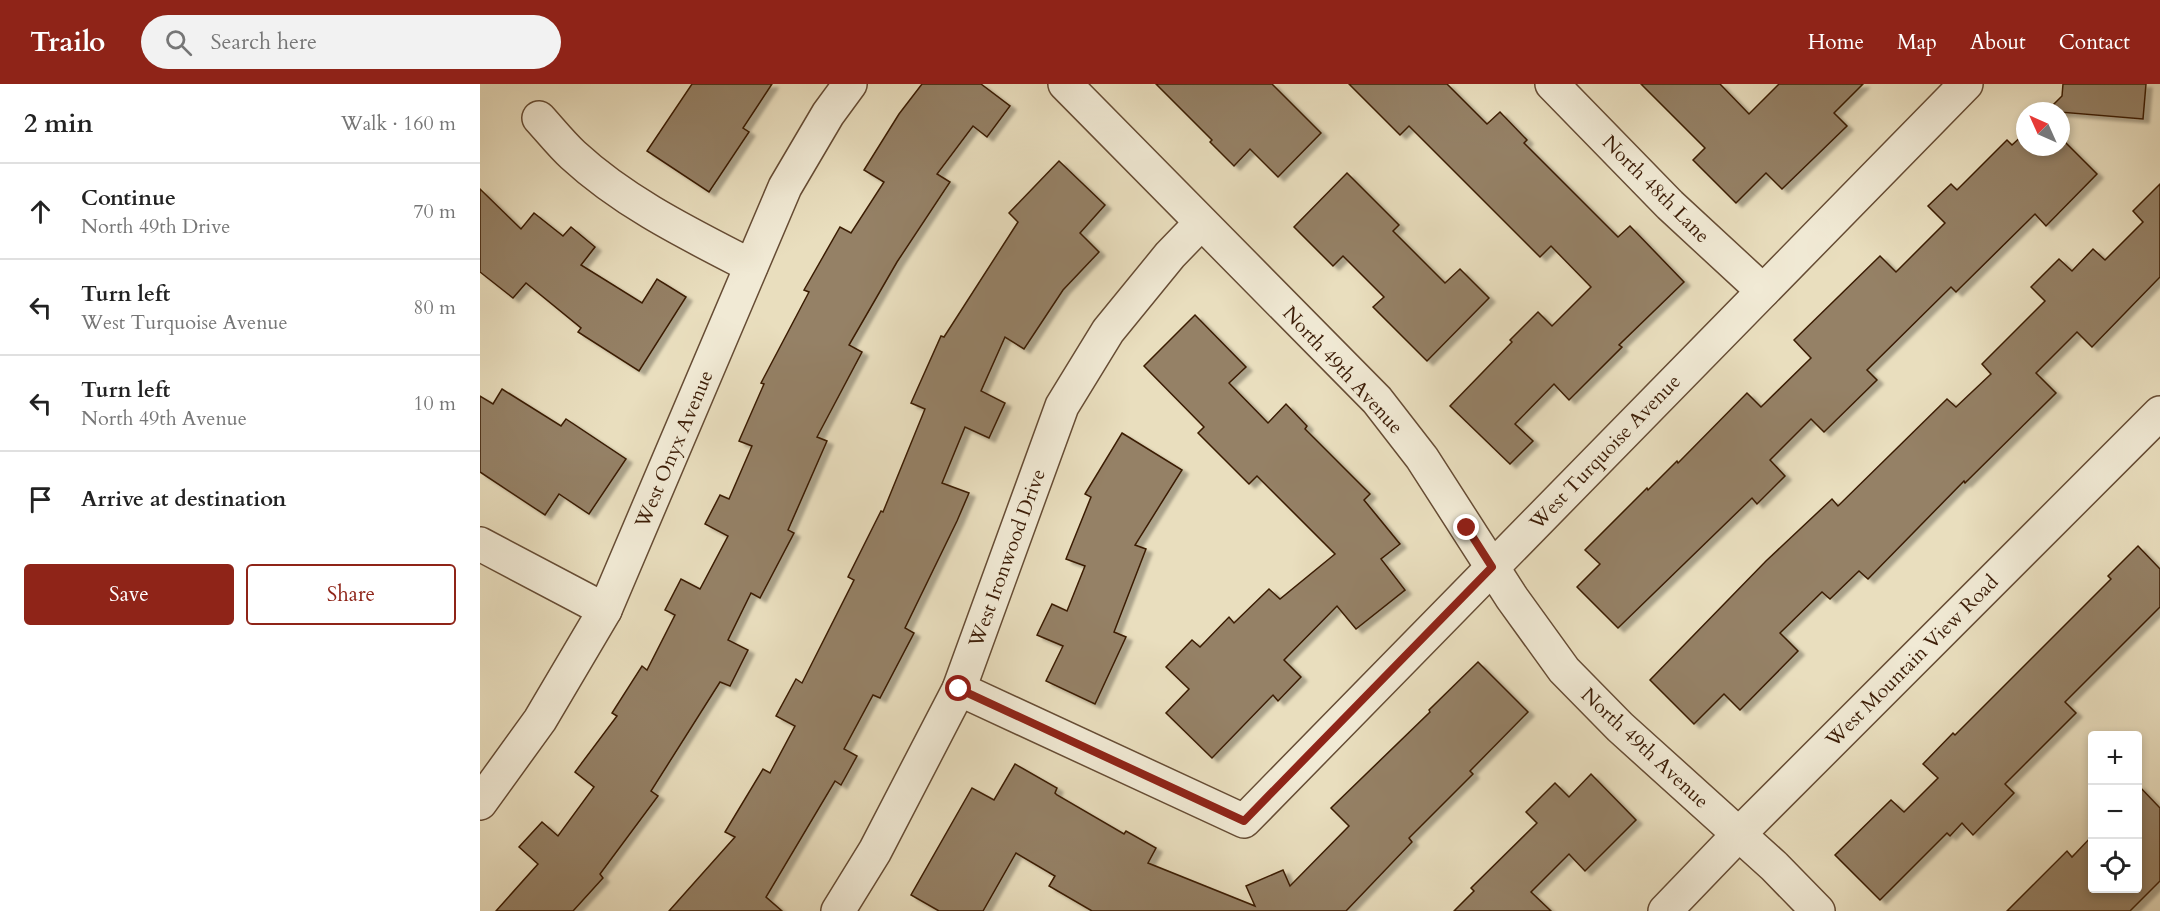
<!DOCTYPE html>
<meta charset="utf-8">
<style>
body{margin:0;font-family:Cardo,serif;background:#f2f2f2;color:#222}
.controls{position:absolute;right:18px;bottom:18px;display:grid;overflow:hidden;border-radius:6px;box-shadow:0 3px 9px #0003}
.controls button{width:54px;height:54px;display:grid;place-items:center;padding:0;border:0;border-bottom:2px solid #e0e0e0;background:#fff;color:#222;font:30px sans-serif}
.compass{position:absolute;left:1536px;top:18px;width:54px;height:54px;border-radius:50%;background:#fff;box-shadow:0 3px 9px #0003;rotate:315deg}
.stop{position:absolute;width:18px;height:18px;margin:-14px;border:4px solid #8f2418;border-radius:50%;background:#fff}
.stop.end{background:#8f2418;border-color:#fff;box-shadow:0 2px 6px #0008}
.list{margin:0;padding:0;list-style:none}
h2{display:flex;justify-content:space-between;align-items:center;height:78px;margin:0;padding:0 24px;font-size:26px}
h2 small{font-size:20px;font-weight:400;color:#767676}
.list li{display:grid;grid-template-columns:39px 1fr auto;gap:18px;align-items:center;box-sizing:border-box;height:96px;padding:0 24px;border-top:2px solid #e0e0e0}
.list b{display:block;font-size:22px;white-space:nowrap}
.list p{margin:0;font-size:20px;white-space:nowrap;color:#767676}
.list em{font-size:20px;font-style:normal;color:#767676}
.actions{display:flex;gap:12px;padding:18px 24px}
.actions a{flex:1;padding:14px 0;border:2px solid #8f2418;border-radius:6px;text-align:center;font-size:21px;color:#8f2418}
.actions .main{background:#8f2418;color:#fff}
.icon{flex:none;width:33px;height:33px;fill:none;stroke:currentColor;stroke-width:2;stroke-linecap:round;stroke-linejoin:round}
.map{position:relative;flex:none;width:1680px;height:827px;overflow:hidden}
header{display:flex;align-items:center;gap:36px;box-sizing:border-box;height:84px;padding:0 30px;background:#8f2418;color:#fff}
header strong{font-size:28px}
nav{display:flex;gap:33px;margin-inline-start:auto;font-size:21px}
.search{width:420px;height:54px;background:#f2f2f2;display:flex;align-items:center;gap:15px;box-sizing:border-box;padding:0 21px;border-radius:33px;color:#767676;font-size:22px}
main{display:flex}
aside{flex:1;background:#fff}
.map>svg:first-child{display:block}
.building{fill:#958166;stroke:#3b1c06;stroke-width:1.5;filter:url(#shadow)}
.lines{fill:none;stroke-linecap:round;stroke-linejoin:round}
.minor-casing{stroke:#664c34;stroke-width:36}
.minor{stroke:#f1ead5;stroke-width:33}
.route{stroke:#8f2418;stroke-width:8}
.labels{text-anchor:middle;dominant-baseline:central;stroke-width:5;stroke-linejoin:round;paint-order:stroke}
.street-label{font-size:20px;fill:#3b1c06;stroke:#f1ead5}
</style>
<header>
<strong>Trailo</strong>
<div class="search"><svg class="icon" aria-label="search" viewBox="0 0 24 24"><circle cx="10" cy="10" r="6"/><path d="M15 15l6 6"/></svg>Search here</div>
<nav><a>Home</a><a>Map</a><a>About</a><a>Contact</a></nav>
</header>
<main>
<aside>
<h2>2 min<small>Walk · 160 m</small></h2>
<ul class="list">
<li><svg class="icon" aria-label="ahead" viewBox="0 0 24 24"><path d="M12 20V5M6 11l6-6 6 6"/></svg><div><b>Continue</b><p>North 49th Drive</p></div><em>70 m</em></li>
<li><svg class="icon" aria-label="left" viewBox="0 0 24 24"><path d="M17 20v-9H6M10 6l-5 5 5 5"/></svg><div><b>Turn left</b><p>West Turquoise Avenue</p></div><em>80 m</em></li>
<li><svg class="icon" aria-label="left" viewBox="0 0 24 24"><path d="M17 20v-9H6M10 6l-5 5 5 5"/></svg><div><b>Turn left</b><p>North 49th Avenue</p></div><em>10 m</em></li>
<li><svg class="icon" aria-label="arrive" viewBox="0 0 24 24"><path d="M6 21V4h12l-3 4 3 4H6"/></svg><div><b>Arrive at destination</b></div></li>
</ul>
<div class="actions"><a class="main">Save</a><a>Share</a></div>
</aside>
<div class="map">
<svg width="1680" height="827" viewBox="0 0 1680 827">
<defs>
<filter id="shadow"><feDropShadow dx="6" dy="4" stdDeviation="1.5" flood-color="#0004"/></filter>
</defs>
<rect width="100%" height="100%" fill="#e9debe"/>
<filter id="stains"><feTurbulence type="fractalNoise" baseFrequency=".00333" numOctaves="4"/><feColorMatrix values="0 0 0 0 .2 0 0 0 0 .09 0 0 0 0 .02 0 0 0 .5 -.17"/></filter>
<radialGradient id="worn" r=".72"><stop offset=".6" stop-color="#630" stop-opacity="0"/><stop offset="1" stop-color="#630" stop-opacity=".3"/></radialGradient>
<!-- building -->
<g class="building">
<path d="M 212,0 L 292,0 L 263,44 L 269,48 L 229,108 L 167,67 Z"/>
<path d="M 442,0 L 501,0 L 530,22 L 507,53 L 493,42 L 457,90 L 470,98 L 417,178 L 369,261 L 382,268 L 337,353 L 347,357 L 308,446 L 314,449 L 280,514 L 271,509 L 248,556 L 268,566 L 250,602 L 240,598 L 171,707 L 178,712 L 120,790 L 123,794 L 93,827 L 16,827 L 58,780 L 39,763 L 62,738 L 78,752 L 114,703 L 95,688 L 137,632 L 132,629 L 162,582 L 167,586 L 195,531 L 185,526 L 201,495 L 220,505 L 248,452 L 225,440 L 240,411 L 249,415 L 272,362 L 259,357 L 284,300 L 281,299 L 329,208 L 324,206 L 360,143 L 371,149 L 404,98 L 384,86 L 419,30 Z"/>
<path d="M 676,0 L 792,0 L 841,49 L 798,93 L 770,65 L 754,82 L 730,58 L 732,56 Z"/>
<path d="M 869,0 L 967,0 L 1007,40 L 1020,28 L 1047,56 L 1044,59 L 1138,153 L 1150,142 L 1204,198 L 1139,261 L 1142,263 L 1089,316 L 1074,300 L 1035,340 L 1053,357 L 1030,380 L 970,322 L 1032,258 L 1030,256 L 1058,228 L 1072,242 L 1111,203 L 1071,162 L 1060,173 L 929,42 L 920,51 Z"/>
<path d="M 1161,0 L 1240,0 L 1269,30 L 1299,0 L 1383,0 L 1354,29 L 1367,42 L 1302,105 L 1286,89 L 1256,119 L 1213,76 L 1225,64 Z"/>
<path d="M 1583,0 L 1666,0 L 1663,35 L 1567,27 L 1582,12 Z"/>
<path d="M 1545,49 L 1545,63 L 1581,63 L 1581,54 L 1617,90 L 1566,142 L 1555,130 L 1476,208 L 1471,203 L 1387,286 L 1397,296 L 1344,348 L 1331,335 L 1290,376 L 1305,392 L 1277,420 L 1272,414 L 1138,544 L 1097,503 L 1120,480 L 1105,466 L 1167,404 L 1168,406 L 1197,377 L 1198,379 L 1267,309 L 1281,323 L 1331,274 L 1314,256 L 1400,172 L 1416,188 L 1465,139 L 1448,122 L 1471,100 L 1477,106 L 1527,56 L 1532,61 Z"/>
<path d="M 579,77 L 625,121 L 600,149 L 619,168 L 583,206 L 544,265 L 525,253 L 501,307 L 525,319 L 509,354 L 485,343 L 462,399 L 489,409 L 477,437 L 425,544 L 434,549 L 400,614 L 393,611 L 364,665 L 377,672 L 361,701 L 355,697 L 286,813 L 302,827 L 189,827 L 255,753 L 245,748 L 283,685 L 290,689 L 315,642 L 296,632 L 316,595 L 322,599 L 374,496 L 368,493 L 401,427 L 403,428 L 445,325 L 431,319 L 461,252 L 464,253 L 538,138 L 529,129 Z"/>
<path d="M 867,89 L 919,141 L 913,147 L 965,199 L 980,185 L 1009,214 L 947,277 L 893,223 L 904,213 L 863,172 L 853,182 L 814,143 Z"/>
<path d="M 1680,100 L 1680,193 L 1612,263 L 1597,248 L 1556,289 L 1576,309 L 1485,399 L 1484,397 L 1388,495 L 1379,487 L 1350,515 L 1342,508 L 1300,549 L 1318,567 L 1260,626 L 1244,610 L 1214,640 L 1170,596 L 1286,477 L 1352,415 L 1358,422 L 1467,315 L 1476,323 L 1511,290 L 1502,280 L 1565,217 L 1551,203 L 1579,175 L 1592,187 L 1613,165 L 1625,176 L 1663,138 L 1653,127 Z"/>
<path d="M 0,105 L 41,145 L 54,129 L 83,152 L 91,143 L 115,163 L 101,181 L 162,219 L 177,195 L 206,213 L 159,287 L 98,248 L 101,244 L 46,199 L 33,214 L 0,188 Z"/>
<path d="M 715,231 L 766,283 L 749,299 L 788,339 L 806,320 L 827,342 L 825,345 L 890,410 L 884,416 L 920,460 L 901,475 L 925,506 L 876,545 L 857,522 L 804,576 L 821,593 L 798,617 L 793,611 L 732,674 L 686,629 L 709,605 L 686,583 L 712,556 L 720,563 L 749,533 L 754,539 L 789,505 L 800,515 L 855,470 L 777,392 L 769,400 L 718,349 L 724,343 L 664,282 Z"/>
<path d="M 22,305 L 81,342 L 86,335 L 146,375 L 109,430 L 79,410 L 65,431 L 0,388 L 0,312 L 13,320 Z"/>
<path d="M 642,349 L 702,386 L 655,461 L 666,465 L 634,548 L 646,553 L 615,620 L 566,597 L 583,562 L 557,551 L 572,520 L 587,527 L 605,482 L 586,475 L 611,413 L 605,410 Z"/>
<path d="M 1658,462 L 1680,485 L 1680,523 L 1585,618 L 1596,629 L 1525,700 L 1534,709 L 1493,751 L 1482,739 L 1470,752 L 1467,749 L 1400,816 L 1355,771 L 1411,716 L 1424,728 L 1458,694 L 1443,680 L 1473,649 L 1475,651 L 1631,495 L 1628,492 Z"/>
<path d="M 998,578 L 1048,628 L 990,687 L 993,690 L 929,754 L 932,758 L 866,827 L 612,827 L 569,802 L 575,792 L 536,769 L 503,827 L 459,827 L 431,811 L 492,704 L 514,716 L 535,680 L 577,704 L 575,709 L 577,711 L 644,750 L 646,747 L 676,764 L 668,779 L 775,822 L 766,802 L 803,786 L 810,802 L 869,742 L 851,724 L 950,628 L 949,626 Z"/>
<path d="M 1111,690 L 1156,736 L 1105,787 L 1089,770 L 1051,808 L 1071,827 L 974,827 L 994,807 L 991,804 L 1057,739 L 1046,728 L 1075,699 L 1089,713 Z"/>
<path d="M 1658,701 L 1680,724 L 1680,797 L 1650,827 L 1527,827 L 1587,767 L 1592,773 L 1612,752 L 1612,804 L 1658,804 Z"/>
</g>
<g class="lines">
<!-- minor casing -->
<g class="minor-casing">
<g id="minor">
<path d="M 585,0 L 897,316 L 942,374 L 1032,514 L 1084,586 L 1140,643 L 1294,782 L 1338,827"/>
<path d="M 1072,0 L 1190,121 L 1283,207"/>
<path d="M 59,34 C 70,46 81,60 93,71 C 145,119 209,150 271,182"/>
<path d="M 0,460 L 125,526"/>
<path d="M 479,605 L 764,737 L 1486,0"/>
<path d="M 0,719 L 60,636 L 125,526 L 305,103 L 348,30 L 370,0"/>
<path d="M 358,827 L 395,767 L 479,605 L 582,322 L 628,247 L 690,171 L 721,139"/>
<path d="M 1185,827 L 1259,750 L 1680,329"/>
</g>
</g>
<!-- minor -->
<use href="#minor" class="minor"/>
</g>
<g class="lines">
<!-- route -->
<path class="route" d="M 479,605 L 764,737 L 1012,483 L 987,444"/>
</g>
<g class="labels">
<!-- street labels -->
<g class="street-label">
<text transform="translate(1176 105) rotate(45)">North 48th Lane</text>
<text transform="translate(863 286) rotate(47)">North 49th Avenue</text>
<text transform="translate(194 365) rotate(-67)">West Onyx Avenue</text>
<text transform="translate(1125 368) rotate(-46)">West Turquoise Avenue</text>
<text transform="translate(527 474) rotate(-70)">West Ironwood Drive</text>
<text transform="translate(1432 577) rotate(-45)">West Mountain View Road</text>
<text transform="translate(1165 664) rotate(43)">North 49th Avenue</text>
</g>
</g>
<rect width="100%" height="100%" filter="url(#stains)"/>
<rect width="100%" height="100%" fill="url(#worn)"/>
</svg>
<div class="controls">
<button>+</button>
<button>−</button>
<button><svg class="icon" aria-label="locate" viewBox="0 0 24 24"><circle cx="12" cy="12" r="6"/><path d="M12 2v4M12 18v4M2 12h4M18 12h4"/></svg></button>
</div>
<svg class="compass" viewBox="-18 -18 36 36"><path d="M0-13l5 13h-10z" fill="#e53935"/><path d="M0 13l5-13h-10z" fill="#767676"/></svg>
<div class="stop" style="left:479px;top:605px"></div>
<div class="stop end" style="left:987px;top:444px"></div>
</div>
</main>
